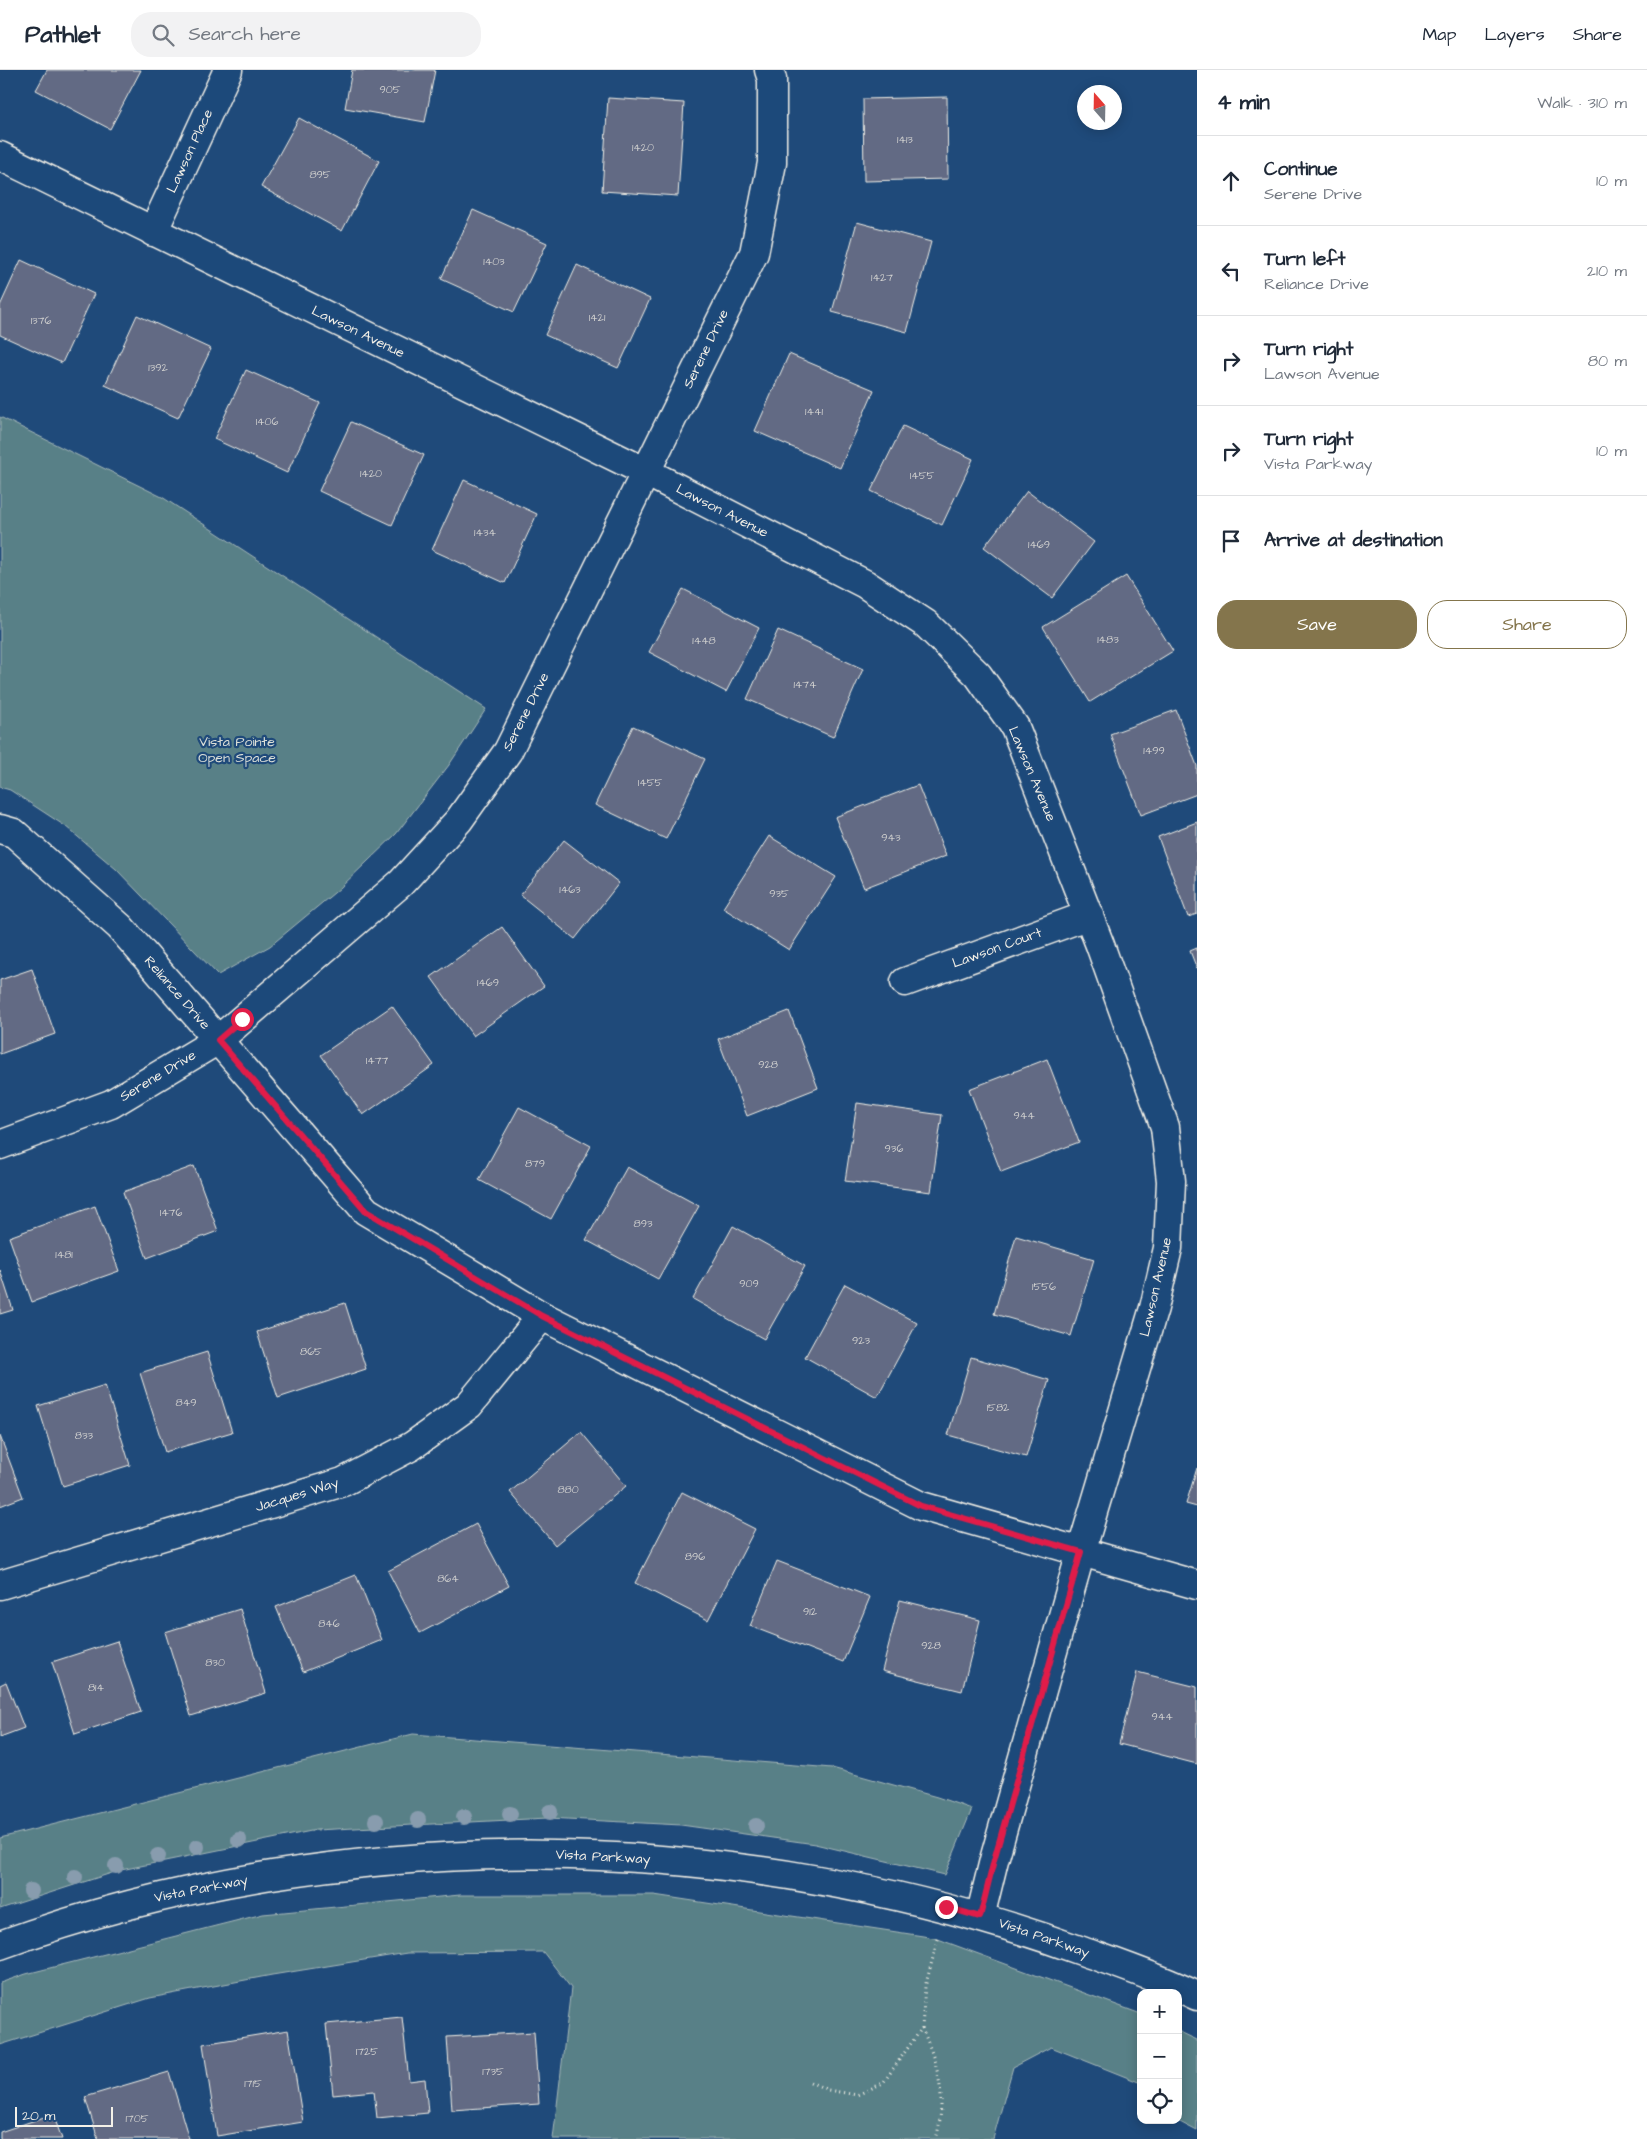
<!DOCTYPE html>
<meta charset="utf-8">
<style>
body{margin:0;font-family:"Architects Daughter",sans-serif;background:#f2f2f3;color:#1f2937}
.controls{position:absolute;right:15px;bottom:15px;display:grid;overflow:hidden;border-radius:10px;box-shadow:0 2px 12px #0003}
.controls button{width:45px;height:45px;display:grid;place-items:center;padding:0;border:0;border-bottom:1px solid #e0e1e3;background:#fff;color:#1f2937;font:25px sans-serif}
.compass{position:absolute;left:1077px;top:15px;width:45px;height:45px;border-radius:50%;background:#fff;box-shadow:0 2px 12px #0003;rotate:340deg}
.scale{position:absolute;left:15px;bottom:12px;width:98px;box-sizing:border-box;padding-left:5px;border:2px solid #f4f1e8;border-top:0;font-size:14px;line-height:18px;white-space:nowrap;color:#f4f1e8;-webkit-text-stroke:4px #1f4a7a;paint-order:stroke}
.stop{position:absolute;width:15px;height:15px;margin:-11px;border:4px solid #e11d48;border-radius:50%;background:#fff}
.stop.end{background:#e11d48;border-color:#fff;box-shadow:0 1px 5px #0008}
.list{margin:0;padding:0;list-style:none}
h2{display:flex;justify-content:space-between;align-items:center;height:65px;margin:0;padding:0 20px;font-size:21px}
h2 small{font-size:16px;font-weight:400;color:#747a83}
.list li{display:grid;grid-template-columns:32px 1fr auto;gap:15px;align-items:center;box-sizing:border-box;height:90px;padding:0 20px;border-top:1px solid #e0e1e3}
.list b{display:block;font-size:19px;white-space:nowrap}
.list p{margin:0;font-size:16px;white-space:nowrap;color:#747a83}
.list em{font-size:16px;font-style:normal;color:#747a83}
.actions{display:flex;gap:10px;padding:15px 20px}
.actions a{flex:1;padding:11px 0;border:1px solid #84754c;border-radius:20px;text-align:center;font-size:18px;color:#84754c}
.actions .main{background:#84754c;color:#fff}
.icon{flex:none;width:28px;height:28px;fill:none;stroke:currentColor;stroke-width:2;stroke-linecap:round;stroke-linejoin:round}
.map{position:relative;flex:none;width:1197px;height:2069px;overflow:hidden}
header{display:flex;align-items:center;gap:30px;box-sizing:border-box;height:70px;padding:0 25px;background:#fff;border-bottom:1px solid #e0e1e3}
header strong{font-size:24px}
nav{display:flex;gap:28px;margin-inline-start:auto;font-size:18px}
.search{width:350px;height:45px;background:#f2f2f3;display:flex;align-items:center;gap:12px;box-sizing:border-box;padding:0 18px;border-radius:20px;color:#747a83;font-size:19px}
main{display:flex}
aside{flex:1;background:#fff}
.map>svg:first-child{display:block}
.green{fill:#598087;stroke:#a6b8b8}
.building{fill:#626b84;stroke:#f4f1e8}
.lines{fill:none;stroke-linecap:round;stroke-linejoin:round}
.minor-casing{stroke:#f4f1e8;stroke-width:31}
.tertiary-casing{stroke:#f4f1e8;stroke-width:31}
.path{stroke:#f4f1e8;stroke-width:3;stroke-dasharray:1 4;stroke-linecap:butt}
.minor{stroke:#1f4a7a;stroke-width:28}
.tertiary{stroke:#1f4a7a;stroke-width:28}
.tree{fill:#889cae}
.route{stroke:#e11d48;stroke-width:6}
.labels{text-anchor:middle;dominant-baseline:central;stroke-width:4.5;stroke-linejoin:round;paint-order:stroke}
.number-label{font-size:11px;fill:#d0d0cf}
.street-label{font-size:14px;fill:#f4f1e8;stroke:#1f4a7a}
.park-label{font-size:14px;fill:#dde0d9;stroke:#1f4a7a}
</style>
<header>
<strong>Pathlet</strong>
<div class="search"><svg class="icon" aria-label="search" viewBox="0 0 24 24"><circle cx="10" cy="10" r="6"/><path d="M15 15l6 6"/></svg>Search here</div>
<nav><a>Map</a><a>Layers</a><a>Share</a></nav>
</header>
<main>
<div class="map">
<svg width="1197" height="2069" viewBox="0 0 1197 2069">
<rect width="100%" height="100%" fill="#1f4a7a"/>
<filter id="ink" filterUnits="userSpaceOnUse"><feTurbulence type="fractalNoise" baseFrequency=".02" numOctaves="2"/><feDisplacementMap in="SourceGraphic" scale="10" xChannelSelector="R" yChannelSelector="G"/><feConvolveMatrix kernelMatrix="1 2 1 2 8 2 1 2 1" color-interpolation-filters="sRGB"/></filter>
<g filter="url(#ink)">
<!-- green -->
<g class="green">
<path d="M 0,347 L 162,427 L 486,639 L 449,695 L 396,764 L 340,818 L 270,876 L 218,905 L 116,799 L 65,756 L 10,720 L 0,717 Z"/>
<path d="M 413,1664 L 832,1698 L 937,1727 L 972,1739 L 945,1805 L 815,1774 L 681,1755 L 548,1748 L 316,1760 L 121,1800 L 0,1839 L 0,1768 Z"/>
<path d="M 460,1825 L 654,1825 L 923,1866 L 938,1869 L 1141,1944 L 1141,2013 L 1051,1977 L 1013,1997 L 993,2069 L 553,2069 L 571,1918 L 543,1882 L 407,1883 L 272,1905 L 150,1928 L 0,1975 L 0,1913 L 26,1904 L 263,1844 Z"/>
<path d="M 1178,1961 L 1197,1970 L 1197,2061 L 1176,2050 L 1178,2050 Z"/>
</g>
<!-- building -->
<g class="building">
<path d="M 47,0 L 141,0 L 110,59 L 36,20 Z"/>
<path d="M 352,0 L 435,0 L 425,52 L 345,38 Z"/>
<path d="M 947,27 L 948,109 L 864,111 L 863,29 Z"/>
<path d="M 608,28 L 684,33 L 678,126 L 602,121 Z"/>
<path d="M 299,48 L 379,91 L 342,161 L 261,117 Z"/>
<path d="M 473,140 L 547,173 L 514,242 L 441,209 Z"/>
<path d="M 857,152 L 931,172 L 907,262 L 832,242 Z"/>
<path d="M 21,190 L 94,224 L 62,293 L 0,265 L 0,236 Z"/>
<path d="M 577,195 L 650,229 L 618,298 L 545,265 Z"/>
<path d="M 137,245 L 211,279 L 178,348 L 105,315 Z"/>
<path d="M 789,284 L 874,320 L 840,398 L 755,361 Z"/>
<path d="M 246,300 L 320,333 L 287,403 L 214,369 Z"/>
<path d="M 351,352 L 424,385 L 392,455 L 319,421 Z"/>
<path d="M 903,356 L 973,389 L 942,455 L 871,421 Z"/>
<path d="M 464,410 L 537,444 L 505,513 L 432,480 Z"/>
<path d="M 1027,421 L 1094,472 L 1052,528 L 984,477 Z"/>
<path d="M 1126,506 L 1173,581 L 1090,632 L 1043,557 Z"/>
<path d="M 683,519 L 759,558 L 726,622 L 649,582 Z"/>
<path d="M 778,560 L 863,599 L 833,667 L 747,629 Z"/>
<path d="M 1176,640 L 1197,696 L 1197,724 L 1141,745 L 1110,664 Z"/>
<path d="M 633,656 L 705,689 L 666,769 L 595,735 Z"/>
<path d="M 918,715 L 946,786 L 864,818 L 835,747 Z"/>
<path d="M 1197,752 L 1197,844 L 1188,847 L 1158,767 Z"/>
<path d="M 769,766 L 836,807 L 789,880 L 723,838 Z"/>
<path d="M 564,770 L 619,813 L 575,869 L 520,825 Z"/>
<path d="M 502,857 L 544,916 L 473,966 L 431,907 Z"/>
<path d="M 1197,878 L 1197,899 L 1190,881 Z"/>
<path d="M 32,899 L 55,964 L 0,984 L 0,910 Z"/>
<path d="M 392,936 L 434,995 L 363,1045 L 321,985 Z"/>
<path d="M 789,941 L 818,1018 L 747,1046 L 718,969 Z"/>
<path d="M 1047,989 L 1079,1072 L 1001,1102 L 969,1019 Z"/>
<path d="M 857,1033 L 942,1045 L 931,1122 L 845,1111 Z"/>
<path d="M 519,1037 L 591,1076 L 551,1149 L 479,1110 Z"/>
<path d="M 194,1096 L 218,1161 L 147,1188 L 123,1122 Z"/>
<path d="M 627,1097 L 699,1136 L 658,1209 L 586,1170 Z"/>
<path d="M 95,1136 L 119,1201 L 32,1232 L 9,1167 Z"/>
<path d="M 733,1156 L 805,1196 L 764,1269 L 693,1229 Z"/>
<path d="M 1016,1166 L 1094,1189 L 1071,1266 L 994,1244 Z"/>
<path d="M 0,1200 L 13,1240 L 0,1244 Z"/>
<path d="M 845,1214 L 917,1253 L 877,1327 L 805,1287 Z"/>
<path d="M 345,1233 L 366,1299 L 278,1328 L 257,1262 Z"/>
<path d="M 207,1282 L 232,1362 L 165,1382 L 140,1303 Z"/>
<path d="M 971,1287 L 1049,1310 L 1026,1387 L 948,1365 Z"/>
<path d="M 105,1315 L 130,1395 L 63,1416 L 38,1336 Z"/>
<path d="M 581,1362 L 626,1416 L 555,1475 L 510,1422 Z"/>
<path d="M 0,1366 L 23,1427 L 0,1436 Z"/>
<path d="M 1197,1398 L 1197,1437 L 1186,1434 Z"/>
<path d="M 682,1422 L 755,1459 L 708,1550 L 635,1513 Z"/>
<path d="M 476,1454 L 509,1516 L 420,1563 L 388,1501 Z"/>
<path d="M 777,1491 L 870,1527 L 843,1592 L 750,1556 Z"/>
<path d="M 356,1505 L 382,1570 L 303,1602 L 276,1537 Z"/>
<path d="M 900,1530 L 980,1550 L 962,1621 L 882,1601 Z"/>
<path d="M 240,1539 L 266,1623 L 191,1646 L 165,1562 Z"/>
<path d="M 117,1571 L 141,1642 L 75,1664 L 52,1592 Z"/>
<path d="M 1137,1602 L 1197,1617 L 1197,1694 L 1119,1674 Z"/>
<path d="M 6,1612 L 24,1658 L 0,1667 L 0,1615 Z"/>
<path d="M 402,1947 L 409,2011 L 425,2009 L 428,2043 L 377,2048 L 374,2021 L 333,2025 L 326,1954 Z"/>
<path d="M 288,1960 L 303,2052 L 217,2066 L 203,1974 Z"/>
<path d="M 534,1962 L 539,2034 L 452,2040 L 447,1967 Z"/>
<path d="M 169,2002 L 189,2069 L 98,2069 L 85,2027 Z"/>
<path d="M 53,2044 L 62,2069 L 0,2069 L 0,2062 Z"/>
</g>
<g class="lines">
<!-- minor casing -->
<g class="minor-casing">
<g id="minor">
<path d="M 0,86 L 646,402 L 865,514 L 926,554 L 978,605 L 1015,657 L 1100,875 L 1165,1057 L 1171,1111 L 1168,1178 L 1154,1238 L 1081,1482 L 994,1790 L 980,1847"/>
<path d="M 153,162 L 228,0"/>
<path d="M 0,759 L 14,763 L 120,857 L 366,1141 L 542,1246 L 921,1436 L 1197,1515"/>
<path d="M 905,912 L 1089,845"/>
<path d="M 0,1075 L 111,1034 L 218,970 L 401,813 L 459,750 L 508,681 L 754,183 L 772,93 L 772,9 L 769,0"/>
<path d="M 0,1515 L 343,1412 L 412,1376 L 469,1335 L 542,1246"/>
</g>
</g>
<!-- tertiary casing -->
<g class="tertiary-casing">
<path id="tertiary" d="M 0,1875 C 342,1751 741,1756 1082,1881 C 1121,1895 1160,1908 1197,1926"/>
</g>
<!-- path -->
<g class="path">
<path d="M 922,1958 C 939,1998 947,2027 936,2069"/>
<path d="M 810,2012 L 828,2020 L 857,2025 L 883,2013 L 922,1958 L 925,1917 L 938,1869"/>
</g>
<!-- minor -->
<use href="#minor" class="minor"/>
<!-- tertiary -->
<use href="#tertiary" class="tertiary"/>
</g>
<!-- trees -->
<g class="tree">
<circle cx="550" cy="1742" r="8"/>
<circle cx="510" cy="1744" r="8"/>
<circle cx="464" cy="1747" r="8"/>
<circle cx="418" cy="1750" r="8"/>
<circle cx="376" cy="1751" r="8"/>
<circle cx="756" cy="1756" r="8"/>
<circle cx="239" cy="1770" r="8"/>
<circle cx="197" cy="1777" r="8"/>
<circle cx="158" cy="1786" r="8"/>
<circle cx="116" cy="1796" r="8"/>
<circle cx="75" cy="1807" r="8"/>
<circle cx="31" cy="1821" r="8"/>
</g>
</g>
<g class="lines" filter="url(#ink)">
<!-- route -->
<path class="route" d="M 242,949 L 218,970 L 366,1141 L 542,1246 L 921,1436 L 1081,1482 L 994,1790 L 980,1847 L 946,1837"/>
</g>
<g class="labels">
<!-- number labels -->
<g class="number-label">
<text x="390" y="19">905</text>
<text x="905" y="69">1413</text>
<text x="643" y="77">1420</text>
<text x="320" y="104">895</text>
<text x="494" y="191">1403</text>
<text x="882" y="207">1427</text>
<text x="597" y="247">1421</text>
<text x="41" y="250">1376</text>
<text x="158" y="297">1392</text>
<text x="814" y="341">1441</text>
<text x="267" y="351">1406</text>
<text x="371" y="403">1420</text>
<text x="922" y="405">1455</text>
<text x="485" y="462">1434</text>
<text x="1039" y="474">1469</text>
<text x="1108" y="569">1483</text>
<text x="704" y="570">1448</text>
<text x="805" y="614">1474</text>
<text x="1154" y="680">1499</text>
<text x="650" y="712">1455</text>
<text x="891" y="767">943</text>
<text x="570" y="819">1463</text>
<text x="779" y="823">935</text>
<text x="488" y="912">1469</text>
<text x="377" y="990">1477</text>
<text x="768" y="994">928</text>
<text x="1024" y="1045">944</text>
<text x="894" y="1078">936</text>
<text x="535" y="1093">879</text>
<text x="171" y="1142">1476</text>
<text x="643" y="1153">893</text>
<text x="64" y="1184">1481</text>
<text x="749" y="1213">909</text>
<text x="1044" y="1216">1556</text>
<text x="861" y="1270">923</text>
<text x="311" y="1281">865</text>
<text x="186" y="1332">849</text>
<text x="998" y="1337">1582</text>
<text x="84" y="1365">833</text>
<text x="568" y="1419">880</text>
<text x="695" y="1486">896</text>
<text x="448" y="1508">864</text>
<text x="810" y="1541">912</text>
<text x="329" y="1553">846</text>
<text x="931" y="1575">928</text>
<text x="215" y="1592">830</text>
<text x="96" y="1617">814</text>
<text x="1162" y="1646">944</text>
<text x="367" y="1981">1725</text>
<text x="493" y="2001">1735</text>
<text x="253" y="2013">1715</text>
<text x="137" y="2048">1705</text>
</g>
<!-- street labels -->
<g class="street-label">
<text transform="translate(190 81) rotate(-65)">Lawson Place</text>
<text transform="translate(358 262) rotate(26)">Lawson Avenue</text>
<text transform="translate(706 279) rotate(-64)">Serene Drive</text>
<text transform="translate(722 441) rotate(27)">Lawson Avenue</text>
<text transform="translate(526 642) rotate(-63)">Serene Drive</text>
<text transform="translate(1032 704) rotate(67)">Lawson Avenue</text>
<text transform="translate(997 878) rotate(-20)">Lawson Court</text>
<text transform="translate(177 923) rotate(49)">Reliance Drive</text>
<text transform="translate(158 1006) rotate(-31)">Serene Drive</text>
<text transform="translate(1156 1217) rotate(-77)">Lawson Avenue</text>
<text transform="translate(297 1425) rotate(-17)">Jacques Way</text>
<text transform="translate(603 1787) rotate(3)">Vista Parkway</text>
<text transform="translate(201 1819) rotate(-11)">Vista Parkway</text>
<text transform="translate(1044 1868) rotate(19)">Vista Parkway</text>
</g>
<!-- park labels -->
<g class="park-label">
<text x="237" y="672">Vista Pointe<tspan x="237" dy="16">Open Space</tspan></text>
</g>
</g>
</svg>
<div class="controls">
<button>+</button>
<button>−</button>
<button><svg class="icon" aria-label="locate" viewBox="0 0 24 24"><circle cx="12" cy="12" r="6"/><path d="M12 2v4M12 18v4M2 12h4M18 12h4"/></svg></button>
</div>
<svg class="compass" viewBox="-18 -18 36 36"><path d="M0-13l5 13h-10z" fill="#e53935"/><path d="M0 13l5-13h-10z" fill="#747a83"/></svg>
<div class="scale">20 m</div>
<div class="stop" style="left:242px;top:949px"></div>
<div class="stop end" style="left:946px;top:1837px"></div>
</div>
<aside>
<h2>4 min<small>Walk · 310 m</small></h2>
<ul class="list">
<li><svg class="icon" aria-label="ahead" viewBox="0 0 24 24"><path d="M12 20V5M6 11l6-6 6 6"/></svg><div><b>Continue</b><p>Serene Drive</p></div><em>10 m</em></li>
<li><svg class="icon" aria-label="left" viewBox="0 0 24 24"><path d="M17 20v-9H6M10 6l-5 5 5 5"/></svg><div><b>Turn left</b><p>Reliance Drive</p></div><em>210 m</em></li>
<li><svg class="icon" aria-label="right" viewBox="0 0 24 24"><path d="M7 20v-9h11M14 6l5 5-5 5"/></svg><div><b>Turn right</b><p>Lawson Avenue</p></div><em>80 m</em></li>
<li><svg class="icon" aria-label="right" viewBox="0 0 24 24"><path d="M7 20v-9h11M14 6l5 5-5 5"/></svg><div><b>Turn right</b><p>Vista Parkway</p></div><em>10 m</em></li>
<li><svg class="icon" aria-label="arrive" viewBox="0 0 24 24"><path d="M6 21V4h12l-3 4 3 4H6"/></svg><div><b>Arrive at destination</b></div></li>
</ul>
<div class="actions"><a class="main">Save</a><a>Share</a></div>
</aside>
</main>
